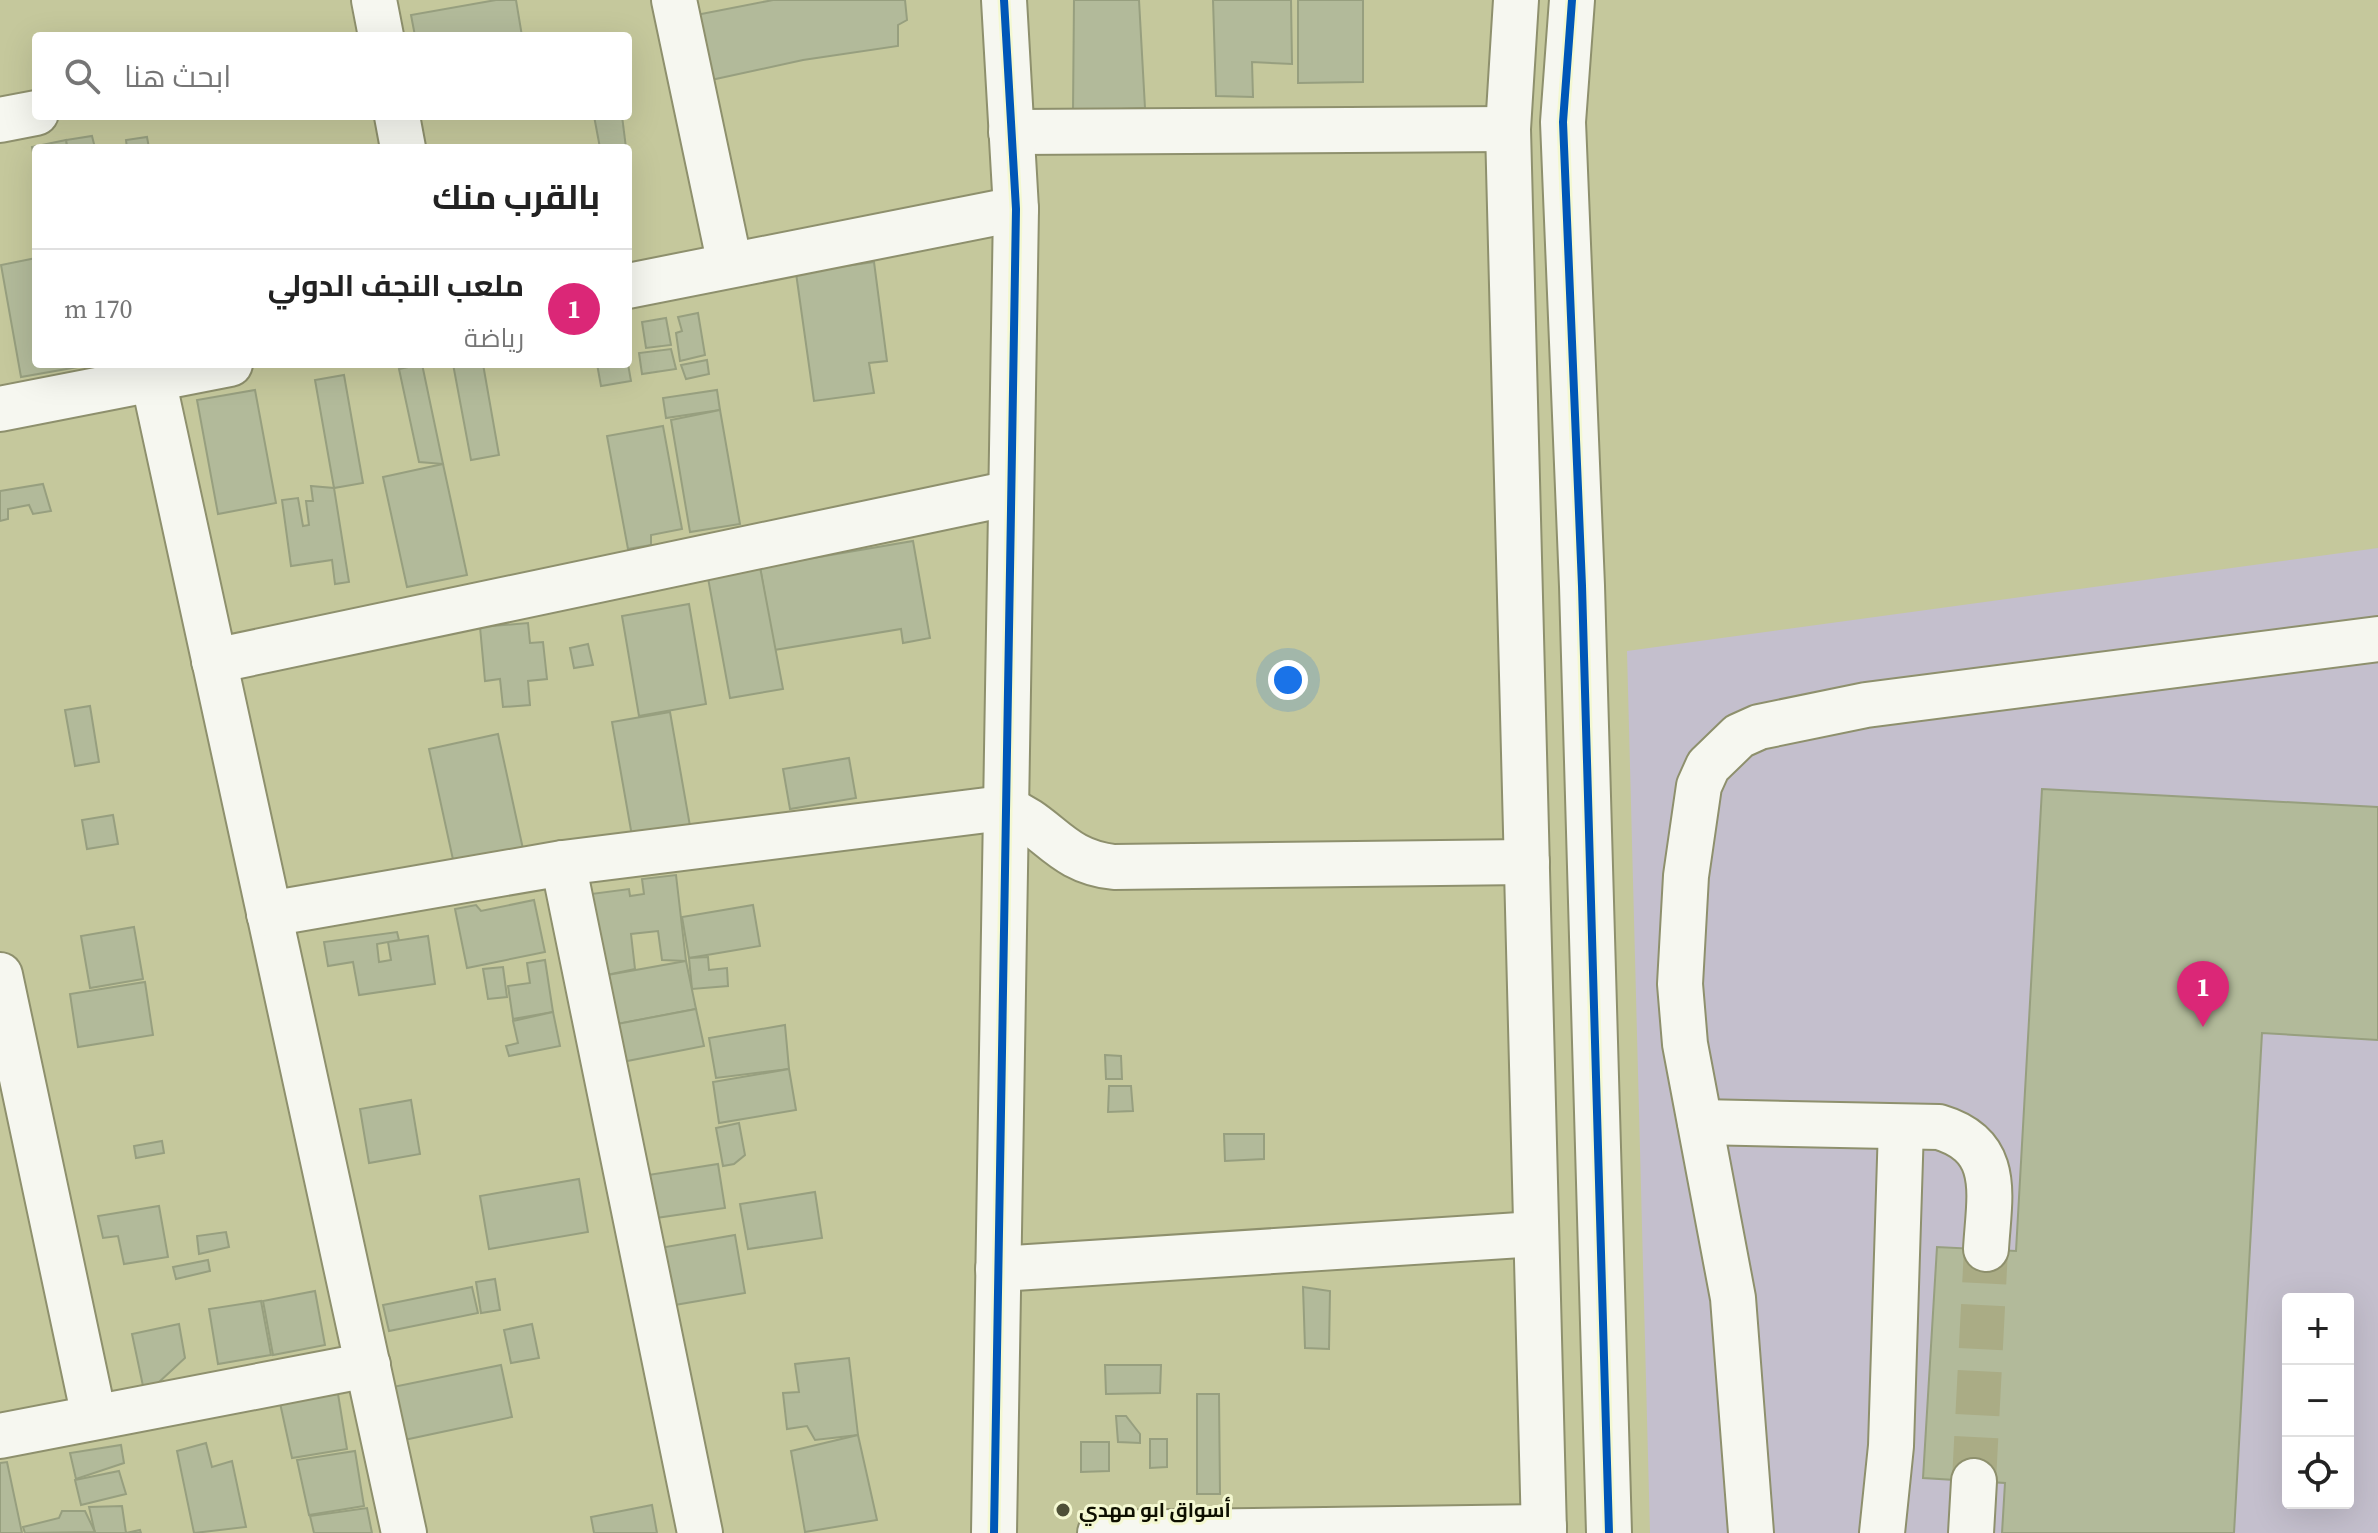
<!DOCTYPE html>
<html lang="ar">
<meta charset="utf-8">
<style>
body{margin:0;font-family:"Source Serif 4",Cairo,serif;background:#f2f2f2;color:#222;direction:rtl}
.controls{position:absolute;right:24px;bottom:24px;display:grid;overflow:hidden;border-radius:8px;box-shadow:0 8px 32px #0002}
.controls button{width:72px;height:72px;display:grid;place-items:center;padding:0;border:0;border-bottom:2px solid #e0e0e0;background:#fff;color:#222;font:40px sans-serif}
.you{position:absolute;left:1288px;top:680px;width:28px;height:28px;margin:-20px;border:6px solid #fff;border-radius:50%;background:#1a73e8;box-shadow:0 0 0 12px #1a73e833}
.badge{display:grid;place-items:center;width:52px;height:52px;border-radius:50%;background:#db2777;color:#fff;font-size:26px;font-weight:700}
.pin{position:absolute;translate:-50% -66px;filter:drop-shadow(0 2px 4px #0008)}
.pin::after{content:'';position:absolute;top:42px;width:28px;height:24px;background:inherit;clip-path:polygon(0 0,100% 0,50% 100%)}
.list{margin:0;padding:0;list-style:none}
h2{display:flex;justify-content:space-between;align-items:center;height:104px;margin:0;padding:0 32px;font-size:34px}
h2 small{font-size:26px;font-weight:400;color:#767676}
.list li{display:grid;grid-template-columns:52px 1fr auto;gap:24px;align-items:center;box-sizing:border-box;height:120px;padding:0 32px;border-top:2px solid #e0e0e0}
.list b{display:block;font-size:30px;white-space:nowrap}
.list p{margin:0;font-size:26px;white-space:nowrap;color:#767676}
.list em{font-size:26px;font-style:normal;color:#767676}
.icon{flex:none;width:44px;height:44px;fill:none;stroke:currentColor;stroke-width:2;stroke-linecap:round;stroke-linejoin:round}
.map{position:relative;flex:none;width:2378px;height:1533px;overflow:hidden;direction:ltr}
.search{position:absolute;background:#fff;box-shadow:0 8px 32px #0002;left:32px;top:32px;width:600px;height:88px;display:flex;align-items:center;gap:20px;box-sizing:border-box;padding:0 28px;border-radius:8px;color:#767676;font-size:30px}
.panel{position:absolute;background:#fff;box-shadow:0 8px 32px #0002;left:32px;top:144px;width:600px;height:224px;border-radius:8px;direction:rtl}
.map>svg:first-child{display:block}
.green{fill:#c4bfcd;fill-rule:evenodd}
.building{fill:#b2ba9a;stroke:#979f7f;stroke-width:2}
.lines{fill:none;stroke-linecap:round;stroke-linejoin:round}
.minor-tunnel{stroke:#aaac85;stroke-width:44;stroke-dasharray:44 22;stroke-linecap:butt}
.minor-casing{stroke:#8e906d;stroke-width:48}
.minor{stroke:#f6f7f0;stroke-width:44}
.cycleway-casing{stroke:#f4f8d1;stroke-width:13}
.cycleway{stroke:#0057b8;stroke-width:8}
.poi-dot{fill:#4e5037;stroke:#f4f8d1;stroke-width:3}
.labels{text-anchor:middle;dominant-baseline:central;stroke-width:6;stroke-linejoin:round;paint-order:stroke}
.poi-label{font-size:20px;font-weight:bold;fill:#0e0f00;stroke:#f4f8d1;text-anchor:start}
</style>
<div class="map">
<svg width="2378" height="1533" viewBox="0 0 2378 1533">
<rect width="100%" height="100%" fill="#c5c89c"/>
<!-- green -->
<path class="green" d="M 2378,548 L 2378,1533 L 1650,1533 L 1627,651 ZM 2288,1299 L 2348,1299 L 2348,1503 L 2288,1503 Z"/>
<!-- building -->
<g class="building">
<path d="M 496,0 L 516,0 L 522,36 L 415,36 L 411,15 Z"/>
<path d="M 773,0 L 905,0 L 907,20 L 898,25 L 898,46 L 803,60 L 711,80 L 696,15 Z"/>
<path d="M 1074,0 L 1139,0 L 1145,108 L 1073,111 Z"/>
<path d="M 1213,0 L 1291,0 L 1292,64 L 1252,62 L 1253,97 L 1216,96 Z"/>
<path d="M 1298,0 L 1363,0 L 1363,82 L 1298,83 Z"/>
<path d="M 594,116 L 622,116 L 626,148 L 600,148 Z"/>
<path d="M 92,136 L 95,148 L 67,148 L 66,140 Z"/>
<path d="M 147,137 L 149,148 L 127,148 L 126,140 Z"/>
<path d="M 66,140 L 67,148 L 36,148 L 36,170 L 32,147 Z"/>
<path d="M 36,258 L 36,364 L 77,364 L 78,367 L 21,377 L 1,265 Z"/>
<path d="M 874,262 L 887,361 L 869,363 L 874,393 L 814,401 L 796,273 Z"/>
<path d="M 698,313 L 705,355 L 680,361 L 676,333 L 682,331 L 678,317 Z"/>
<path d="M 666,318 L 671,345 L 646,348 L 642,322 Z"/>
<path d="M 671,349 L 676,369 L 642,374 L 639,353 Z"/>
<path d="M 707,360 L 709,374 L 686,379 L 681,365 Z"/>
<path d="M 422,364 L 443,464 L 419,462 L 399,369 Z"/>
<path d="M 453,364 L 483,364 L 499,455 L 471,460 Z"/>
<path d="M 597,364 L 628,364 L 631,381 L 601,386 Z"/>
<path d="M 344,375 L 363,483 L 334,488 L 315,380 Z"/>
<path d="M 255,390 L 276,503 L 218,514 L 197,400 Z"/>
<path d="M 717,390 L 720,410 L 666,418 L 663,398 Z"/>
<path d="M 720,410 L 740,524 L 690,532 L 671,420 Z"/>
<path d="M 663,426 L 682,529 L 651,535 L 651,545 L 628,549 L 607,436 Z"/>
<path d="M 443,464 L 467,575 L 407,587 L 383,477 Z"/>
<path d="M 43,484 L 51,511 L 33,514 L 29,505 L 8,509 L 8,519 L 0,521 L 0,491 Z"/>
<path d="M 311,486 L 334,488 L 349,582 L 335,584 L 332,560 L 291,566 L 282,500 L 298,498 L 303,526 L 309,525 L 306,501 L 313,501 Z"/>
<path d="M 913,541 L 930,638 L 903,643 L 901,629 L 774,650 L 760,567 Z"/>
<path d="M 760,567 L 783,689 L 730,698 L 708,578 Z"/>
<path d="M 689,604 L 706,704 L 639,716 L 622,616 Z"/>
<path d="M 528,623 L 530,643 L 543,642 L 547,679 L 528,681 L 530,705 L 503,707 L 500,679 L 485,681 L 480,627 Z"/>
<path d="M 588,644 L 593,665 L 574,668 L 570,648 Z"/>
<path d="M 90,706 L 99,762 L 75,766 L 65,710 Z"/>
<path d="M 670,712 L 690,826 L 632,836 L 612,722 Z"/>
<path d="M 498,734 L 523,849 L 457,878 L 429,749 Z"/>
<path d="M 849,758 L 856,798 L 790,809 L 783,769 Z"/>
<path d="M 2042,789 L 2378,807 L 2378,1040 L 2262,1033 L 2234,1533 L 2002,1533 L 2005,1483 L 1923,1478 L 1937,1247 L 2016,1251 Z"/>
<path d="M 113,815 L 118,844 L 87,849 L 82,820 Z"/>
<path d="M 676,875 L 686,961 L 662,960 L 658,931 L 631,934 L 635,969 L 602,976 L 591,894 L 629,889 L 630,896 L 644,894 L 642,879 Z"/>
<path d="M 534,900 L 545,952 L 467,968 L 455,909 L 476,905 L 481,911 Z"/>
<path d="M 753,905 L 760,946 L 689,958 L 682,917 Z"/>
<path d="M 134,927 L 143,979 L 90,988 L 81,936 Z"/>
<path d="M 397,932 L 399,940 L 377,944 L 379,962 L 391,960 L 388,942 L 428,936 L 435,984 L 359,995 L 353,962 L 328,966 L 324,942 Z"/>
<path d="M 708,957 L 709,970 L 727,968 L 728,986 L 692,989 L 689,958 Z"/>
<path d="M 545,960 L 553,1012 L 513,1019 L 508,986 L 530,983 L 527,963 Z"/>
<path d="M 686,961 L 696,1009 L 612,1025 L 602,976 Z"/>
<path d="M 503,967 L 507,997 L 488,999 L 483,969 Z"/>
<path d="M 145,982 L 153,1035 L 78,1047 L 70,994 Z"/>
<path d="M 696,1009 L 704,1046 L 617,1063 L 612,1025 Z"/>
<path d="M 553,1012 L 560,1046 L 509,1056 L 506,1046 L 518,1043 L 513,1021 Z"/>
<path d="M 785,1025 L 789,1069 L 716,1078 L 709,1038 Z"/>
<path d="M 1105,1055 L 1121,1056 L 1122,1079 L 1106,1079 Z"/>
<path d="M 789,1069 L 796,1110 L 719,1123 L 713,1082 Z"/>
<path d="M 1109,1086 L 1131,1086 L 1133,1111 L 1108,1112 Z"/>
<path d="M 411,1100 L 420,1154 L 369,1163 L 360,1109 Z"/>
<path d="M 739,1123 L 745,1155 L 734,1164 L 723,1166 L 716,1128 Z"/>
<path d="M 1224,1134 L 1264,1134 L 1264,1159 L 1225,1161 Z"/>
<path d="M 162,1141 L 164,1153 L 136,1158 L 134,1146 Z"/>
<path d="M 718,1164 L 725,1208 L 649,1219 L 642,1176 Z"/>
<path d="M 579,1179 L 588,1232 L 489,1249 L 480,1196 Z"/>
<path d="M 815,1192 L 822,1238 L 748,1249 L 740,1204 Z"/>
<path d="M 159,1206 L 168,1257 L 124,1264 L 118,1236 L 103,1238 L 98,1216 Z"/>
<path d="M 226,1232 L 229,1247 L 199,1254 L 197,1236 Z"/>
<path d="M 735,1235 L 745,1293 L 663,1307 L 654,1249 Z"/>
<path d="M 208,1260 L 210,1271 L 176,1279 L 173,1267 Z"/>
<path d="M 495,1279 L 500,1310 L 481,1313 L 476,1282 Z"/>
<path d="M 472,1287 L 478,1313 L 389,1331 L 383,1305 Z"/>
<path d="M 1303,1287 L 1330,1291 L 1329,1349 L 1305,1348 Z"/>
<path d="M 315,1291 L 325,1345 L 273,1355 L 263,1301 Z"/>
<path d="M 261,1301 L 271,1355 L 218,1364 L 209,1309 Z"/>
<path d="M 179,1324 L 185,1358 L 158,1383 L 143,1386 L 132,1334 Z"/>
<path d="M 532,1324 L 539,1358 L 511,1363 L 504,1330 Z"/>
<path d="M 849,1358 L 858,1435 L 815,1440 L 807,1426 L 787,1429 L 783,1393 L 799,1392 L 795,1364 Z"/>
<path d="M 501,1365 L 512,1417 L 404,1440 L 393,1387 Z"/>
<path d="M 1105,1365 L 1161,1365 L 1160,1393 L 1106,1394 Z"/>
<path d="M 338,1394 L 347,1449 L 292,1458 L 280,1403 Z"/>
<path d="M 1197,1394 L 1219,1394 L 1220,1494 L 1197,1494 Z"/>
<path d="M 1116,1416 L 1126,1416 L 1140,1434 L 1140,1443 L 1118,1442 Z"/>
<path d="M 858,1435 L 877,1520 L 805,1532 L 791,1451 Z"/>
<path d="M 1150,1439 L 1167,1439 L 1167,1467 L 1150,1468 Z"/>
<path d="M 1081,1442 L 1109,1442 L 1109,1471 L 1081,1472 Z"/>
<path d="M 206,1443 L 212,1467 L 232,1461 L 246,1527 L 194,1533 L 177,1451 Z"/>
<path d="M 121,1445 L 124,1463 L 76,1479 L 70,1453 Z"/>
<path d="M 355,1451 L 364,1506 L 309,1515 L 297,1460 Z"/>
<path d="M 7,1462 L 22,1533 L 0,1533 L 0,1463 Z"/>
<path d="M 119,1471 L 126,1494 L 81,1505 L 75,1480 Z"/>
<path d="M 652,1505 L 657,1533 L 594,1533 L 591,1517 Z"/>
<path d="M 122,1506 L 126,1533 L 140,1530 L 141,1533 L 95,1533 L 89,1507 Z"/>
<path d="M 367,1508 L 372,1533 L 314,1533 L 310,1516 Z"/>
<path d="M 62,1511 L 85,1511 L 95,1532 L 25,1533 L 23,1527 L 59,1518 Z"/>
</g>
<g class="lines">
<!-- minor-tunnel -->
<path class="minor-tunnel" d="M 1974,1481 L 1986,1249"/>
<!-- minor casing -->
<g class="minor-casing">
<g id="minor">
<path d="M 374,0 L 381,36"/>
<path d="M 674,0 L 730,265"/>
<path d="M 1516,0 L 1508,129 L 1544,1533"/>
<path d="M 1572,0 L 1563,122 L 1582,586 L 1609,1533"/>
<path d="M 397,116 L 403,148"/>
<path d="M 0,120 L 36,113"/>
<path d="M 1011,132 L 1508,129"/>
<path d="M 628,286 L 1016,209"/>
<path d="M 153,379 L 404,1533"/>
<path d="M 0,409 L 230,364"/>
<path d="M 214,661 L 1011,493"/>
<path d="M 563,863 L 700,1533"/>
<path d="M 269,914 L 563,863 L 1003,808 C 1049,824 1058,861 1114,867 L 1527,862"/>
<path d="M 0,975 L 94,1417"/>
<path d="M 1700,1122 L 1939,1127 C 2003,1146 1989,1196 1986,1249"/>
<path d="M 998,1269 L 1536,1234"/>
<path d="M 0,1436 L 368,1365"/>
<path d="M 994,1533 L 1016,209 L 1004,0"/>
<path d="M 1100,1533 L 1544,1527"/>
<path d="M 1751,1533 L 1733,1298 L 1685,1044 L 1680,984 L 1686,876 L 1699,786 L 1708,766 L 1739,736 L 1759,727 L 1866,705 L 2378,639"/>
<path d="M 1882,1533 L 1891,1446 L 1901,1127"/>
<path d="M 1971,1533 L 1974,1481"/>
</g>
</g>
<!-- minor -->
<use href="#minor" class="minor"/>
<!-- cycleway casing -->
<g class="cycleway-casing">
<g id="cycleway">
<path d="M 1572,0 L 1563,122 L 1582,586 L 1609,1533"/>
<path d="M 994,1533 L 1016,209 L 1004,0"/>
</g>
</g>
<!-- cycleway -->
<use href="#cycleway" class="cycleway"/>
</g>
<!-- markers -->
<circle class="poi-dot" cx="1063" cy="1510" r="8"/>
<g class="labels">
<!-- poi labels -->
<g class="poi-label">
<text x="1079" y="1510">أسواق ابو مهدي</text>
</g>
</g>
</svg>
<div class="controls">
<button>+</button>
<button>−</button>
<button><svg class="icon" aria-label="locate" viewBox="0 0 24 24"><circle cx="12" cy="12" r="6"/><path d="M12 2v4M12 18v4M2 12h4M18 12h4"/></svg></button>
</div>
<div class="you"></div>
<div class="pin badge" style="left:2203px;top:1027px">1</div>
<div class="search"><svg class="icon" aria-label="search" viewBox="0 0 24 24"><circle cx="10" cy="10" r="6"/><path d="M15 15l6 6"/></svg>ابحث هنا</div>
<section class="panel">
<h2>بالقرب منك<small></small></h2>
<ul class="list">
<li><span class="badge">1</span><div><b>ملعب النجف الدولي</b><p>رياضة</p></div><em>170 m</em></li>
</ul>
</section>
</div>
